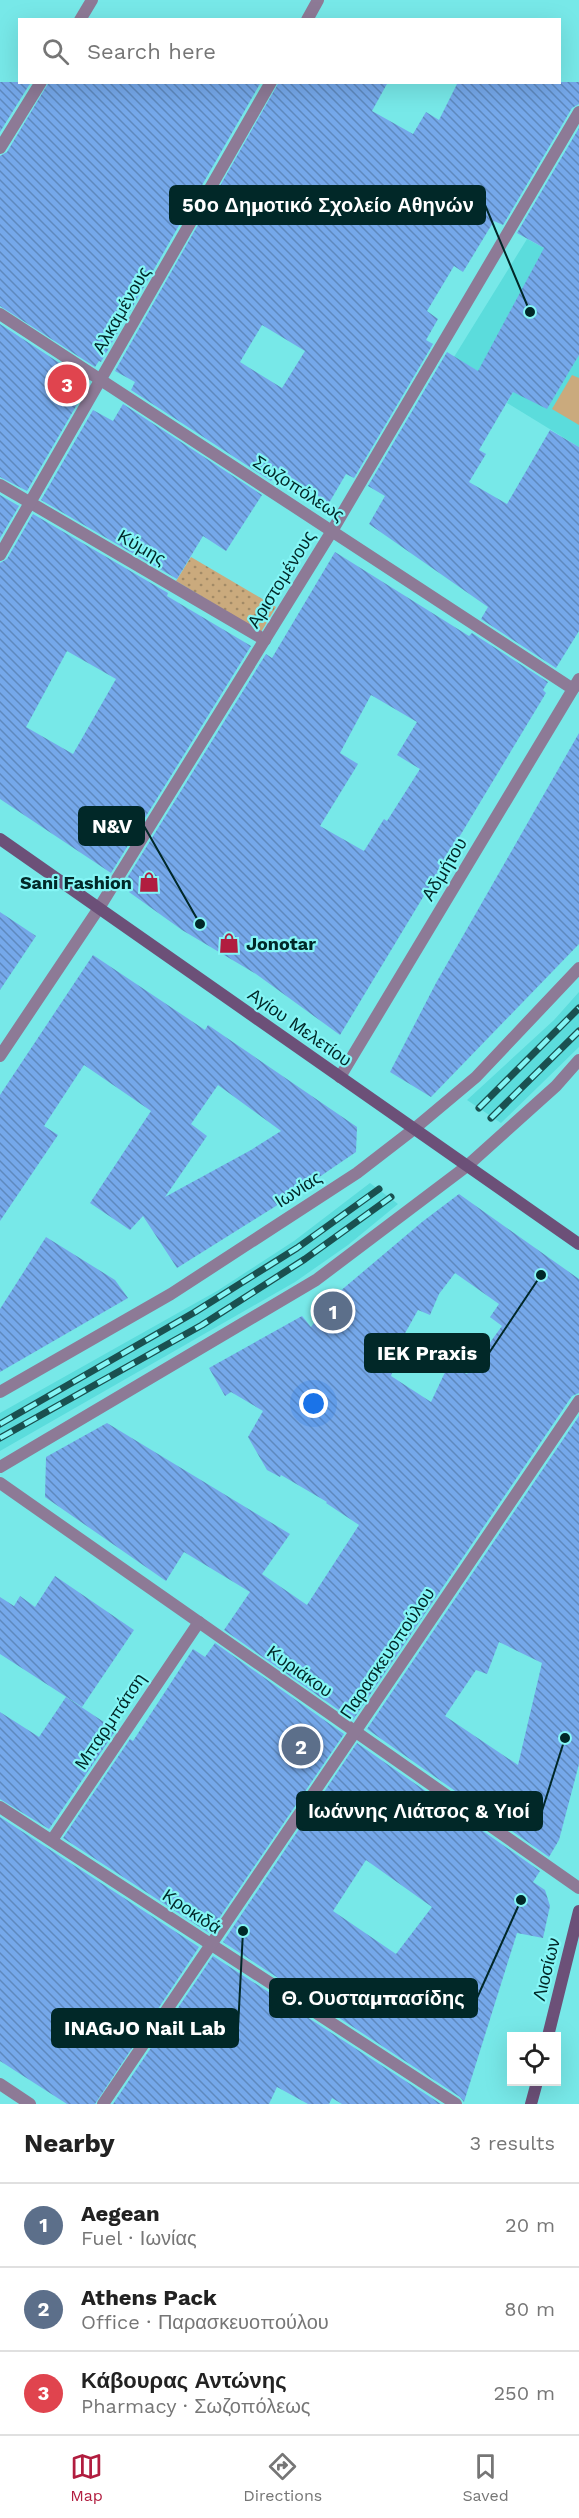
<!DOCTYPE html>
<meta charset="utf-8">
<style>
body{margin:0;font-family:"Work Sans",sans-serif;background:#f6f6f6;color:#222}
.controls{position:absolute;right:18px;bottom:18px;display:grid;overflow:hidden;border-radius:0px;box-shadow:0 6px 24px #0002}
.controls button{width:54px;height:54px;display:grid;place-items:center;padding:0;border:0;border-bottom:2px solid #e0e0e0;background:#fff;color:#222;font:30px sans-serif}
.you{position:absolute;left:314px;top:1404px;width:21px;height:21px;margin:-15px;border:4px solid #fff;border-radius:50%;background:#1a73e8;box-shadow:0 0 0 9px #1a73e833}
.badge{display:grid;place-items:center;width:39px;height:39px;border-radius:50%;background:#b11d3f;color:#fff;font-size:20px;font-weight:700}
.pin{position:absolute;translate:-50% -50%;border:3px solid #fff;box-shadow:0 2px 6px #0006}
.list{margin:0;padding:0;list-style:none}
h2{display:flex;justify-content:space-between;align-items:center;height:78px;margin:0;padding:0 24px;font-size:26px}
h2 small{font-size:20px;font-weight:400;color:#767676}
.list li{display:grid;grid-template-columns:39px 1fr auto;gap:18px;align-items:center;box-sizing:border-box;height:84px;padding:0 24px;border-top:2px solid #e0e0e0}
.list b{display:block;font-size:22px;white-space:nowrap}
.list p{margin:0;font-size:20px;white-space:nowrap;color:#767676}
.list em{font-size:20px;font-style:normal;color:#767676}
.icon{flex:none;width:33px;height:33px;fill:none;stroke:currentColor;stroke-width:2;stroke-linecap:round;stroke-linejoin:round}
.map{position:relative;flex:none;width:579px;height:2104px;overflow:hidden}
.search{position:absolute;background:#fff;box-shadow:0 6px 24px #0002;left:18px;right:18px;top:18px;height:66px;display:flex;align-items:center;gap:15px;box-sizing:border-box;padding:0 21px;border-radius:0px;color:#767676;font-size:22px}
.sheet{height:330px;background:#fff}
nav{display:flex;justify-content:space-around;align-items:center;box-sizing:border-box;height:84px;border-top:2px solid #e0e0e0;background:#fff;font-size:16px;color:#767676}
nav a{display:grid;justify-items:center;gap:3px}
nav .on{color:#b11d3f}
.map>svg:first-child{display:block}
.built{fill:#5bdcdc}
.park{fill:url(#park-dots)}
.pitch{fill:#caaa7d}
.building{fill:url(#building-back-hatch);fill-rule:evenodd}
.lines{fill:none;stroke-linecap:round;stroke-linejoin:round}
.minor{stroke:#8d7a96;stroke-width:12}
.tertiary{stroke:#8d7a96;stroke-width:12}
.secondary{stroke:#6c5078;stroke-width:12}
.rail-casing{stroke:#1a5050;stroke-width:7}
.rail{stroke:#84f5f5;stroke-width:4.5;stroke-dasharray:14;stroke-linecap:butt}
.labels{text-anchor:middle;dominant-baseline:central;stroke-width:4.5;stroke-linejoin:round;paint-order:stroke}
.street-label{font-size:18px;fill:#012828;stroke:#84f5f5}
.poi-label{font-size:18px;font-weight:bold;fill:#012828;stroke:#84f5f5;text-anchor:end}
.leader{fill:none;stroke:#012828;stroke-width:2}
.callout-dot{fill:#012828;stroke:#84f5f5;stroke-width:2}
.callout{fill:#012828;stroke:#012828;stroke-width:2}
.callout-label{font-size:20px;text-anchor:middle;font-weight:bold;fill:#fff}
</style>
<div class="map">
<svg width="579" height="2104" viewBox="0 0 579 2104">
<defs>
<pattern id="park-dots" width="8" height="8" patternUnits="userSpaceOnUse" patternTransform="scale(1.5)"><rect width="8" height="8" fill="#caaa7d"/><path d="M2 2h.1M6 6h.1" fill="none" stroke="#a28a66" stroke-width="1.8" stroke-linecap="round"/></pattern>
<pattern id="building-back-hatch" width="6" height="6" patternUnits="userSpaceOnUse" patternTransform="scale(1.5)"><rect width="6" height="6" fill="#75a8ea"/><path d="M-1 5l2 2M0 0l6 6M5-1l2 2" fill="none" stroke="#5e89be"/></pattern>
</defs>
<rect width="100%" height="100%" fill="#77e8e8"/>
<!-- built -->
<g class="built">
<path d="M 527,239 L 579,267 L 579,447 L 507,403 L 513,392 L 454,357 Z"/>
<path d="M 579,992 L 579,1047 L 501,1123 L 467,1100 L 554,1020 Z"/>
<path d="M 370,1183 L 398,1204 L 348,1245 L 295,1282 L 0,1451 L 0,1413 L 217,1291 L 294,1241 Z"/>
</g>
<!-- park -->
<path class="park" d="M 191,557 L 276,607 L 261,632 L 176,581 Z"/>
<!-- pitch -->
<path class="pitch" d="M 572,375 L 579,378 L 579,425 L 552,409 Z"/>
<!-- building -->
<g class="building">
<path d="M 0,82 L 31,82 L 0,132 Z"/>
<path d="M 49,82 L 261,82 L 101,362 L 99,361 L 95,367 L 0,306 L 0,156 L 7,152 Z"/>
<path d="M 279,82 L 388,82 L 372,111 L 413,134 L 426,112 L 439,120 L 458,82 L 579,82 L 579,104 L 572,108 L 503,225 L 494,221 L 463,272 L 454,266 L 427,311 L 438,319 L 426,340 L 433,344 L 354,478 L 346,474 L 329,503 L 278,470 L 271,481 L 131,390 L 135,382 L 115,371 ZM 262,325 L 305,351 L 282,388 L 240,362 Z"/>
<path d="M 579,128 L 579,355 L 547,409 L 513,392 L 479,450 L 486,454 L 469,482 L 507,504 L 550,430 L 579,447 L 579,631 L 556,668 L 481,619 L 488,607 L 369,524 L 385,496 L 368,486 L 447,352 L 478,371 L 544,248 L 517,233 Z"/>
<path d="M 0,324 L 87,381 L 75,399 L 79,401 L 27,491 L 0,477 Z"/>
<path d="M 123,404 L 262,495 L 226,551 L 203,536 L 177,579 L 41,500 L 93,410 L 113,421 Z"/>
<path d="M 0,495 L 19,506 L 0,538 Z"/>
<path d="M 33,514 L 168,593 L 167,596 L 251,646 L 111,873 L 0,799 L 0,563 L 7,559 ZM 67,651 L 116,679 L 73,754 L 26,727 Z"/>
<path d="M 335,552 L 469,636 L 472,633 L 548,682 L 543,690 L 546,693 L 340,1035 L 256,974 L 182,930 L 129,892 L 132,888 L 124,883 L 266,654 L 272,658 ZM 371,695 L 417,722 L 397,755 L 420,769 L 387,821 L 384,819 L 364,851 L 320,826 L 358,764 L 340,753 Z"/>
<path d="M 579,733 L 579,944 L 431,1097 L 390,1072 L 436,983 Z"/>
<path d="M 0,912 L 36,936 L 0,990 Z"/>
<path d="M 93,955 L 205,1030 L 208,1025 L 357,1127 L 356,1152 L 284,1201 L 177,1268 L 143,1216 L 130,1230 L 90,1203 L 151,1111 L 84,1065 L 44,1126 L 58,1135 L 0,1221 L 0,1095 ZM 218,1085 L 281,1131 L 251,1150 L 165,1197 L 207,1136 L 191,1124 Z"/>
<path d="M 459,1194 L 579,1279 L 579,1393 L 572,1396 L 353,1720 L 224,1630 L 250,1592 L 184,1552 L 166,1581 L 45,1497 L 46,1457 L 107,1423 L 290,1534 L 262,1574 L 307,1605 L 359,1525 L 326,1503 L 327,1502 L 281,1475 L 280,1477 L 267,1470 L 248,1437 L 263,1411 L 231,1392 L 225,1396 L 209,1368 L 302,1316 L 311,1327 L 332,1298 L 422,1222 ZM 455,1273 L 499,1304 L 490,1317 L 502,1326 L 467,1374 L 448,1366 L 431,1402 L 391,1376 L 392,1373 L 385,1369 L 418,1310 L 430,1315 L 439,1294 Z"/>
<path d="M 46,1237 L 115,1280 L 128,1298 L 0,1372 L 0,1309 Z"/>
<path d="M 579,1416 L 579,1764 L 559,1840 L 549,1857 L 367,1729 ZM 499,1642 L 542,1663 L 518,1765 L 445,1716 L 476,1670 L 487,1674 Z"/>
<path d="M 55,1576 L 134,1630 L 82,1707 L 0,1654 L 0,1597 L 14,1606 L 20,1596 L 35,1607 Z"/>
<path d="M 215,1643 L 344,1734 L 209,1933 L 63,1838 L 130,1739 L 133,1741 L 193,1649 L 205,1657 Z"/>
<path d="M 66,1697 L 116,1730 L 49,1829 L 0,1799 L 0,1712 L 39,1737 Z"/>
<path d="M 357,1743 L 540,1871 L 533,1882 L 545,1890 L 550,1906 L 543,1938 L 517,1933 L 464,2102 L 460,2097 L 223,1942 ZM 366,1860 L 432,1907 L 396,1954 L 333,1911 Z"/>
<path d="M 0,1817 L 199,1947 L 95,2104 L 67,2104 L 0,2061 Z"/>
<path d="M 213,1956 L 441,2104 L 342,2104 L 332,2098 L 329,2104 L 308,2104 L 277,2087 L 269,2104 L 113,2104 Z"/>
</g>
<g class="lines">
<!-- minor -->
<g class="minor">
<path d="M 80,20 L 92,0"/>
<path d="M 307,20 L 318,0"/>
<path d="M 0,148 L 41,82"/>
<path d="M 0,485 L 265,640"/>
<path d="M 0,555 L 271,82"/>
<path d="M 0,1056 L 99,908 L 332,531 L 579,112"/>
<path d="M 0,1392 L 171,1294 L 357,1173 L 414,1129 L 476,1077 L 579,968"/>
<path d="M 0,1467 L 316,1280 L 467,1166 L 556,1086 L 579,1060"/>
<path d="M 0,1483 L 579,1888"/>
<path d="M 0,1807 L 456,2104"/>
<path d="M 52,1840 L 199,1622"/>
<path d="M 0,2084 L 30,2104"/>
<path d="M 103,2104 L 579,1401"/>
</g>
<!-- tertiary -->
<g class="tertiary">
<path d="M 0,314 L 573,689"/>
<path d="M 340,1077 L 579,679"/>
</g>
<!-- secondary -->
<g class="secondary">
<path d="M 0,839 L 579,1244"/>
<path d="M 548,2036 L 579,1911"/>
<path d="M 531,2104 L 537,2082"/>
</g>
<!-- rail casing -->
<g class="rail-casing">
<g id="rail">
<path d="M 479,1108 L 579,1008"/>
<path d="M 491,1118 L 579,1031"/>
<path d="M 0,1424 L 195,1312 L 297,1248 L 379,1189"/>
<path d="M 0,1438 L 202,1325 L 305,1259 L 391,1197"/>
</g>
</g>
<!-- rail -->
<use href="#rail" class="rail"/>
</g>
<!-- icons -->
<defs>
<g id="shop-bare" transform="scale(1.62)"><path d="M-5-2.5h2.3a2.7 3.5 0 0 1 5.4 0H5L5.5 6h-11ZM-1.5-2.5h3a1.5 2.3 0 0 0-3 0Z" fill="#b11d3f" stroke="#84f5f5" stroke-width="2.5" paint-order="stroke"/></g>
</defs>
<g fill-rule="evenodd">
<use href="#shop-bare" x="149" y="882"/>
<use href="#shop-bare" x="229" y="943"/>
</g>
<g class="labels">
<!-- street labels -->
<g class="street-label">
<text transform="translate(121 310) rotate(-60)">Αλκαμένους</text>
<text transform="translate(299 488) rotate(33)">Σωζοπόλεως</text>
<text transform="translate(142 547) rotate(30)">Κύμης</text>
<text transform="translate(281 579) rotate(-58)">Αριστομένους</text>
<text transform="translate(444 869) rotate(-59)">Αδμήτου</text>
<text transform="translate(300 1027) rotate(35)">Αγίου Μελετίου</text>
<text transform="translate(298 1189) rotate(-33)">Ιωνίας</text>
<text transform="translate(387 1653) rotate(-56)">Παρασκευοπούλου</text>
<text transform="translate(300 1671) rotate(35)">Κυριάκου</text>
<text transform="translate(110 1721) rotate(-56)">Μπαρμπάτση</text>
<text transform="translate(192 1911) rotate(33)">Κροκιδά</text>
<text transform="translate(546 1969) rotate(-76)">Λιοσίων</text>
</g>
<!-- poi labels -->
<g class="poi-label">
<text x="132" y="882">Sani Fashion</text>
<text x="246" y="943" text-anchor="start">Jonotar</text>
</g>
</g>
<!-- callouts -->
<path class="leader" d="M530 312L485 205M200 924L144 826M541 1275L489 1353M565 1738L542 1811M521 1900L477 1998M243 1931L238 2028"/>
<g class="callout-dot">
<circle cx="530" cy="312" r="6"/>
<circle cx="200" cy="924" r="6"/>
<circle cx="541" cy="1275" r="6"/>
<circle cx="565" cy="1738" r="6"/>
<circle cx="521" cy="1900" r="6"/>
<circle cx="243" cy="1931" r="6"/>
</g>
<g class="callout">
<rect x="170" y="186" width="315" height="38" rx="6"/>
<rect x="79" y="807" width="65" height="38" rx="6"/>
<rect x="365" y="1334" width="124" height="38" rx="6"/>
<rect x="297" y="1792" width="245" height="38" rx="6"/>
<rect x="270" y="1979" width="207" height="38" rx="6"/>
<rect x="52" y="2009" width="186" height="38" rx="6"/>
</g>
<g class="callout-label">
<text x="328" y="212">50ο Δημοτικό Σχολείο Αθηνών</text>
<text x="112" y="833">N&amp;V</text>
<text x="427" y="1360">IEK Praxis</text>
<text x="419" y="1818">Ιωάννης Λιάτσος &amp; Υιοί</text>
<text x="373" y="2005">Θ. Ουσταμπασίδης</text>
<text x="145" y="2035">INAGJO Nail Lab</text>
</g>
</svg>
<div class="controls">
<button><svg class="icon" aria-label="locate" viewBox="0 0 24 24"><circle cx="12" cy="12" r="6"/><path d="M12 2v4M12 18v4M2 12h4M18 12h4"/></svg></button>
</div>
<div class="you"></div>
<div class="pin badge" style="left:333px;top:1311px;background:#5c6f8a">1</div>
<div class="pin badge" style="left:301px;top:1746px;background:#5c6f8a">2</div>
<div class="pin badge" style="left:67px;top:384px;background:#e0444e">3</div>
<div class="search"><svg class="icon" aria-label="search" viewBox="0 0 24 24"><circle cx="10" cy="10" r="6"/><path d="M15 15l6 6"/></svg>Search here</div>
</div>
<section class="sheet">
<h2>Nearby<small>3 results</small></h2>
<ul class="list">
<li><span class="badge" style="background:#5c6f8a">1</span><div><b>Aegean</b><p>Fuel · Ιωνίας</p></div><em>20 m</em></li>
<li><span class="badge" style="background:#5c6f8a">2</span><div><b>Athens Pack</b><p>Office · Παρασκευοπούλου</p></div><em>80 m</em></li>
<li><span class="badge" style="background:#e0444e">3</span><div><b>Κάβουρας Αντώνης</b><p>Pharmacy · Σωζοπόλεως</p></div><em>250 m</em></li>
</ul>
</section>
<nav>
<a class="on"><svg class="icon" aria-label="map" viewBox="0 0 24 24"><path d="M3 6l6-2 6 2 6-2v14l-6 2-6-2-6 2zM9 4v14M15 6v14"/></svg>Map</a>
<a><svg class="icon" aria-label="directions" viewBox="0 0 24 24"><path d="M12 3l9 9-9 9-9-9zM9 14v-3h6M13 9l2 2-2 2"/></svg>Directions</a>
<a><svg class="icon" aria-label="saved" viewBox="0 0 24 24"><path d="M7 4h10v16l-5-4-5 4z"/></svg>Saved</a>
</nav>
